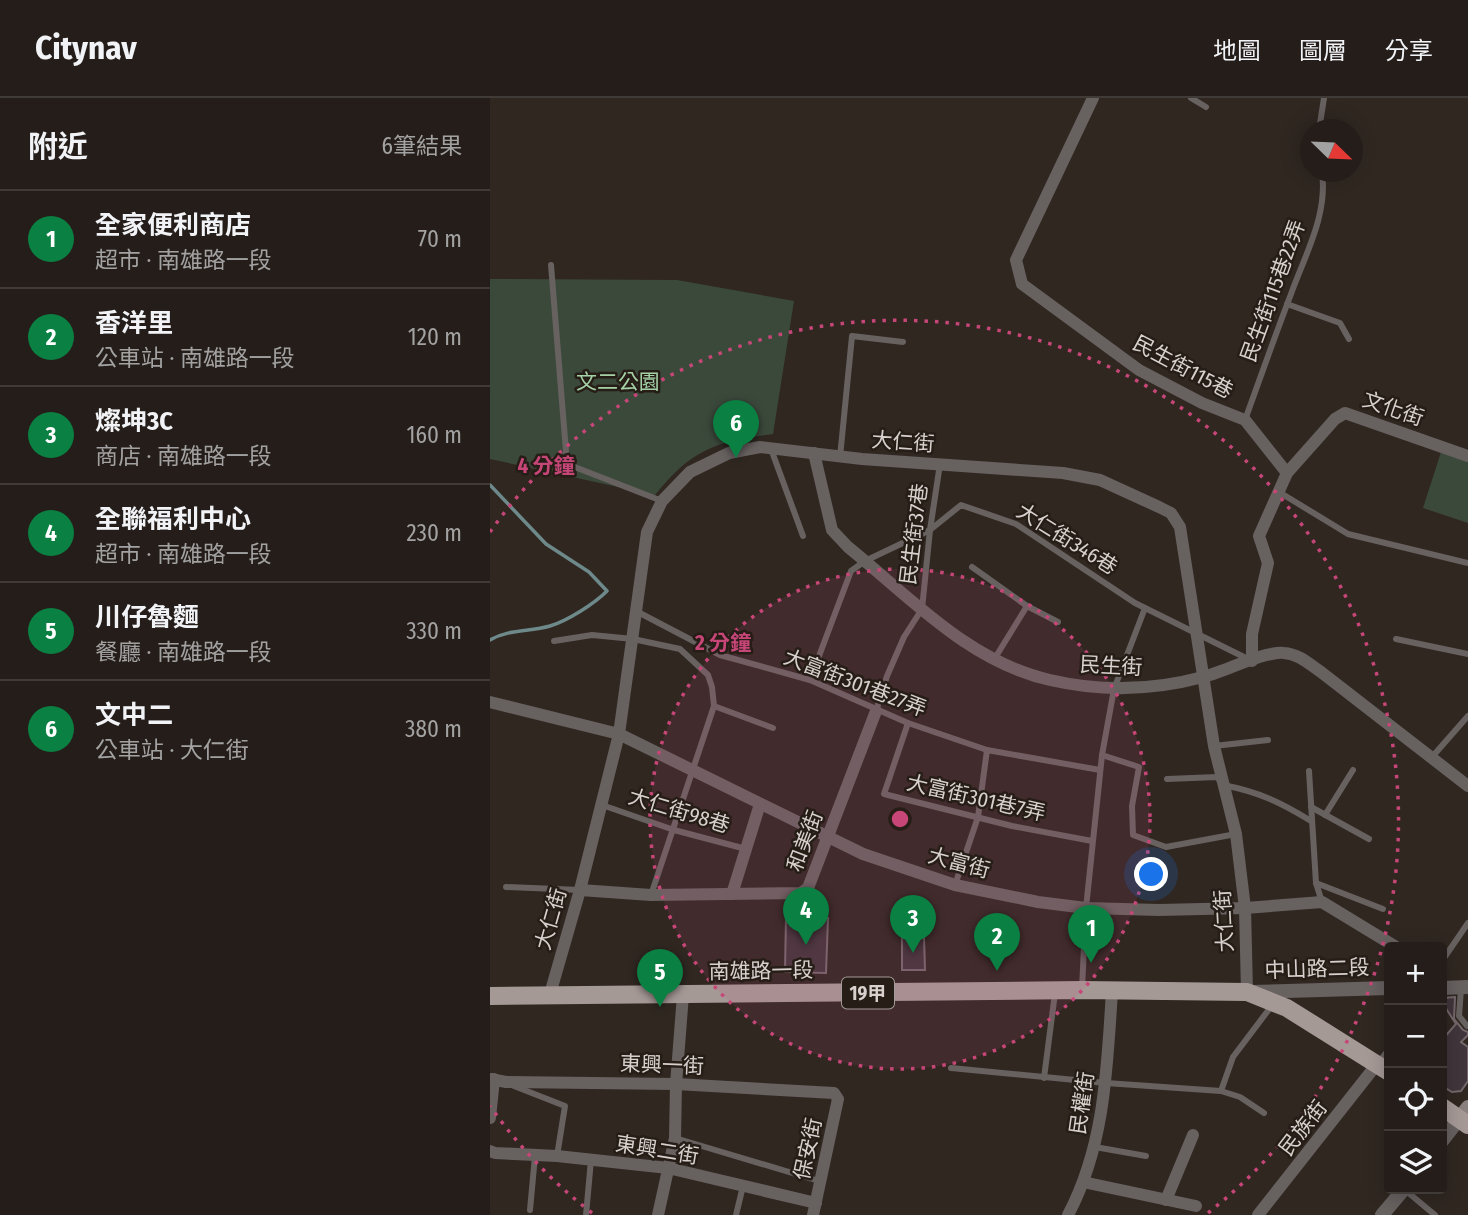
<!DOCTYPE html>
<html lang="zh-TW">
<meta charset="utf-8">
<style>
body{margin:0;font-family:"Fira Sans Condensed","Noto Sans TC",sans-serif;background:#2c2622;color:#f1f3f6}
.controls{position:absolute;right:21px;bottom:21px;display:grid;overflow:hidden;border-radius:7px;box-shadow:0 4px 18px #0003}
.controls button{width:63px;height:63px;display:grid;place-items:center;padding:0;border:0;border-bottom:2px solid #413b38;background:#241d19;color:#f1f3f6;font:35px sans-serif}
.compass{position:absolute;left:810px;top:21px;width:63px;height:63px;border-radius:50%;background:#241d19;box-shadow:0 4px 18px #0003;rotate:113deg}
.you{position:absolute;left:662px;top:777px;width:24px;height:24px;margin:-18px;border:5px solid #fff;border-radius:50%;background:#1a73e8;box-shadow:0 0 0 10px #1a73e833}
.badge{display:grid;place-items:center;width:46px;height:46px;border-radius:50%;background:#0b8043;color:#fff;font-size:23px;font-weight:700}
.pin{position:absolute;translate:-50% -58px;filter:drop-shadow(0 2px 4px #0008)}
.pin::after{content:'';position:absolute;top:37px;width:24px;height:21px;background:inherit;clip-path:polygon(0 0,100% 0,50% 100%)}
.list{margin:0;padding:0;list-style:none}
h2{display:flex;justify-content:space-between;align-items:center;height:91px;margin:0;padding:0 28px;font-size:30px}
h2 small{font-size:23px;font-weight:400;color:#a3a2a2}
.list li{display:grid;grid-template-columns:46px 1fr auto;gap:21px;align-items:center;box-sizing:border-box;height:98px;padding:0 28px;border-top:2px solid #413b38}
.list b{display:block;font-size:26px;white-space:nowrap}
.list p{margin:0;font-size:23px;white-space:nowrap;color:#a3a2a2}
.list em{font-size:23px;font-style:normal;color:#a3a2a2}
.icon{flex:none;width:38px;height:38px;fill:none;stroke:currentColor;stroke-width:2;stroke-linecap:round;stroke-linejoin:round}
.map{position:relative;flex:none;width:978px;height:1117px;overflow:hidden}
header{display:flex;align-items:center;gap:42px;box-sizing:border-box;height:98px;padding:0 35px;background:#241d19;border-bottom:2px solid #413b38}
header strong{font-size:33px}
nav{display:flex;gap:38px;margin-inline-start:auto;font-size:24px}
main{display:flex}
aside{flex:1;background:#241d19}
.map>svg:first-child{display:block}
.green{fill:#3b493b}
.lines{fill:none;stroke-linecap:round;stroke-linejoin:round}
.stream{stroke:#6d898a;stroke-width:3.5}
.building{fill:#40353a;stroke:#74676c;stroke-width:2}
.service{stroke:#676160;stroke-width:6}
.minor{stroke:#676160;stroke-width:12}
.tertiary{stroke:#676160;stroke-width:14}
.secondary{stroke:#8a817f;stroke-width:14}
.primary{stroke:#a59996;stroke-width:18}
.ring{fill:none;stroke:#c74678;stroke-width:3.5;stroke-dasharray:3.5 7}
.labels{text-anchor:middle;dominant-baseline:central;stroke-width:5;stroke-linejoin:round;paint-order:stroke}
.shield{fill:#261d17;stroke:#a29a96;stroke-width:2}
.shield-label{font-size:19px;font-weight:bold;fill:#d7d0cd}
.street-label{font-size:21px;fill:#d7d0cd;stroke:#261d17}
.park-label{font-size:21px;fill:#a4d1a5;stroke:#261d17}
.centre{fill:#c74678;stroke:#261d17;stroke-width:3.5}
.ring-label{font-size:21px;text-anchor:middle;font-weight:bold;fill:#c74678;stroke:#261d17;stroke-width:5;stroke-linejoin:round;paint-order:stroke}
</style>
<header>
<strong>Citynav</strong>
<nav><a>地圖</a><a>圖層</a><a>分享</a></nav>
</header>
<main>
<aside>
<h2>附近<small>6筆結果</small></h2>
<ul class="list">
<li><span class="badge">1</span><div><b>全家便利商店</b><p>超市 · 南雄路一段</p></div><em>70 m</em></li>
<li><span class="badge">2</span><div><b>香洋里</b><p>公車站 · 南雄路一段</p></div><em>120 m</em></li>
<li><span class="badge">3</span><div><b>燦坤3C</b><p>商店 · 南雄路一段</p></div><em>160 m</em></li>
<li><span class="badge">4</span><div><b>全聯福利中心</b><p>超市 · 南雄路一段</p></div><em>230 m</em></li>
<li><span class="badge">5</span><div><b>川仔魯麵</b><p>餐廳 · 南雄路一段</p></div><em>330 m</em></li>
<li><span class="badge">6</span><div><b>文中二</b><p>公車站 · 大仁街</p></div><em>380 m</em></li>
</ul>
</aside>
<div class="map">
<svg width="978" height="1117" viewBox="0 0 978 1117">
<rect width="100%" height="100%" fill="#302721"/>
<!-- green -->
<g class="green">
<path d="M 0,181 L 187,182 L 304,203 L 283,336 C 226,343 202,351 165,397 L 0,361 Z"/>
<path d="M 952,351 L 978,360 L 978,425 L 933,410 Z"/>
</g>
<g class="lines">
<!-- stream -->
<path class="stream" d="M 0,387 L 56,446 L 99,474 L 117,493 C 104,506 77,523 60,528 C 39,534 19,531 0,542"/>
</g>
<!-- building -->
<g class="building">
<path d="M 296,819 L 338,820 L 336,875 L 295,874 Z"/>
<path d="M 412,836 L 434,839 L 435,872 L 412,872 Z"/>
<path d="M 965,899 L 964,921 L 973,932 L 978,934 L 978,937 L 971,944 L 978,949 L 978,983 L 971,993 L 962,994 L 952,988 L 952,942 L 966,926 L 957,912 L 952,918 L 952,900 Z"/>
</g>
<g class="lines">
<!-- service -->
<g class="service">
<path d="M 701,0 L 716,9"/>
<path d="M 829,32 L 834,0"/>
<path d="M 61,167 L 77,366 L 172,403"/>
<path d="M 797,206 L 850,225 L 859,241"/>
<path d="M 755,322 C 770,280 785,238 801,196 C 815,157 838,117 832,74"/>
<path d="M 281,351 L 313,438"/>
<path d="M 350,359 L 362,238 L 413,244"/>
<path d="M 789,394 L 858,436 L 978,465"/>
<path d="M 482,469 L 537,508 L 505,560"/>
<path d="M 537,508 L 568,524"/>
<path d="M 146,513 L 230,557 L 320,582 L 418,625 L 497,652"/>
<path d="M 906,541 L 978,556"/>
<path d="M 64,543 L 102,537 L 143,541 L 190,551 L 218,577 L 222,589 L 224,608 L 161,797"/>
<path d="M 320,582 L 361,473 L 375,463 L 440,432 L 471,407 L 526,426 L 645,505 L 760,562"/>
<path d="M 224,608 L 283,630"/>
<path d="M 386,613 L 397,578 L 414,539 L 432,511 L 440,432 L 450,366"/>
<path d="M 418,625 L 394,696 L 522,728 L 602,743"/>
<path d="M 724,648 L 778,642"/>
<path d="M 612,657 L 649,669 L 642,708 L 643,737 L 676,749 L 746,736"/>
<path d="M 942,659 L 978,618"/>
<path d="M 819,673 L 826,785 L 832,804"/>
<path d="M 677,681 L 727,679 L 733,687 C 769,694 790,704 821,723"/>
<path d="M 112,707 L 184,732 L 256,751"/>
<path d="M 821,709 L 879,741"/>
<path d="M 835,717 L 863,672"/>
<path d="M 826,785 L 893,811"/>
<path d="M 465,787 L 488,719 L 497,652 L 610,672"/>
<path d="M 16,789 L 90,792"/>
<path d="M 952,863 L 978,825"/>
<path d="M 592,890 L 596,810 L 612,657 L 624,591 L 655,510"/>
<path d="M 971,891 L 969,918 L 977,928"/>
<path d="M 888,965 L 899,951"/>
<path d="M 461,970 L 616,985 L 731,993 L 750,999 L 774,1015"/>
<path d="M 554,980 L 565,895"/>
<path d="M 24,988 L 75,1008 L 67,1058"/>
<path d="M 731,993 L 743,959 L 783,906"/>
<path d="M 185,1040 L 329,1083"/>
<path d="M 605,1049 L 656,1058"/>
<path d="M 915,1092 L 945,1117"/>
<path d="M 40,1112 L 45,1058"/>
<path d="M 96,1117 L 101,1062"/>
<path d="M 246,1117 L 253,1088"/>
</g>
<!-- minor -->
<g class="minor">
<path d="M 603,0 L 526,162 L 532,186 L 649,272 L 712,305 L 755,322 L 797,375"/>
<path d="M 324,355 L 342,432 L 358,449 C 420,499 479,564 560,582 C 612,594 661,593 713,579 C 734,574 774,553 794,555 C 809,556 819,566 831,574 L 978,688"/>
<path d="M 762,563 L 762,536 L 778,465 L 769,438 L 797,375 L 845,321 L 855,315 L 978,358"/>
<path d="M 0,604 L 129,636 L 373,756 L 465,787 L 548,804 L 596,810 L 669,812 L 755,810 L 832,804 L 906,849"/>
<path d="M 90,792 L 161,797 L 311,795 L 318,790 L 386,613"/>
<path d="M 242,796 L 270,706"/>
<path d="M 60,896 L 90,792 L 129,636 L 157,434 L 172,403 L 200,374 L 239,355 L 270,349 L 372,361 L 573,375 L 610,382 L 669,409 L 681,415 L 690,429 L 724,648 L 746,736 L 755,810 L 757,894"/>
<path d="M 0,981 L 16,984 L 186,986 L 344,995 L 348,1001 L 323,1117"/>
<path d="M 0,1020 L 4,981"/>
<path d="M 0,1053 L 5,1055 L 67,1058 L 178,1070 L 326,1105"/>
<path d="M 593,1084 L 706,1108"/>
<path d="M 676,1102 L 703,1037"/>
<path d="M 168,1117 L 185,1040 L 186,986 L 193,897"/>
<path d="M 578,1117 C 615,1047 617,970 622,893"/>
<path d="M 768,1117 L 887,966"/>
</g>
<!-- tertiary -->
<g class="tertiary">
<path d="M 952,890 L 978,889"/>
<path d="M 761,894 L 899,890"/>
<path d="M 952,1043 L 969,1021"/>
<path d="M 892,1117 L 914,1091"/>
</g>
<!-- secondary -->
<path class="secondary" d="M 969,1021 L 978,1009"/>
<!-- primary -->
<g class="primary">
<path d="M 0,898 L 592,892 L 757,894 L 797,910 L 899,974"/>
<path d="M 952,1009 L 978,1027"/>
</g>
</g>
<!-- distance rings -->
<circle cx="410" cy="721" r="250" fill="#c74678" fill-opacity=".12"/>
<g class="ring">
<circle cx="410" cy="721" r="250"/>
<path d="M102 1115A500 500 0 0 1 0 1008M0 434A500 500 0 1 1 718 1115"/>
</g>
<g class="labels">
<!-- shield labels -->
<rect class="shield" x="352" y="879.5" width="52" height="31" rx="5"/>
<g class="shield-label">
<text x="378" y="895">19甲</text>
</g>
<!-- street labels -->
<g class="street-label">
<text transform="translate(783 193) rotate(-70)">民生街115巷22弄</text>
<text transform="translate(693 269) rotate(28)">民生街115巷</text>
<text transform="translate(903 311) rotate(19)">文化街</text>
<text transform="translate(413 344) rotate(4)">大仁街</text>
<text transform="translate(424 436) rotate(-83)">民生街37巷</text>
<text transform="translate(577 441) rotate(32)">大仁街346巷</text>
<text transform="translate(621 568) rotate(3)">民生街</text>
<text transform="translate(365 585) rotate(21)">大富街301巷27弄</text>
<text transform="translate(486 700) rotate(13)">大富街301巷7弄</text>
<text transform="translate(189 713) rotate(17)">大仁街98巷</text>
<text transform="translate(315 743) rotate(-69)">和美街</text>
<text transform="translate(469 765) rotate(15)">大富街</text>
<text transform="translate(61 821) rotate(-74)">大仁街</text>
<text transform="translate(734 823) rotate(-93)">大仁街</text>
<text transform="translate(827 871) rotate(-2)">中山路二段</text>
<text transform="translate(271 873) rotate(-1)">南雄路一段</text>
<text transform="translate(172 967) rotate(2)">東興一街</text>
<text transform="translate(592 1005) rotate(-82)">民權街</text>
<text transform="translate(813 1030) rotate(-52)">民族街</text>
<text transform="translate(318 1051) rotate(-78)">保安街</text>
<text transform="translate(167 1052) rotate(9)">東興二街</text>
</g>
<!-- park labels -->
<g class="park-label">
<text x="128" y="284">文二公園</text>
</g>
</g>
<circle cx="410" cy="721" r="10" class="centre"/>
<g class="ring-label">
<text x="56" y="375">4 分鐘</text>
<text x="233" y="552">2 分鐘</text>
</g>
</svg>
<div class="controls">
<button>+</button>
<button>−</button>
<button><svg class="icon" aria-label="locate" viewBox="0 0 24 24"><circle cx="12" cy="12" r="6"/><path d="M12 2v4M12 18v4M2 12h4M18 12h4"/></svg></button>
<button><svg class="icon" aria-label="layers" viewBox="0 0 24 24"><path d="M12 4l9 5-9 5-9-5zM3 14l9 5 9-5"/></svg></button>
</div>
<svg class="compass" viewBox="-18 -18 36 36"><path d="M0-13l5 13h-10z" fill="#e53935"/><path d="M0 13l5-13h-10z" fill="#a3a2a2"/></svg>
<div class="you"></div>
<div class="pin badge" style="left:601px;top:865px">1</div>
<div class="pin badge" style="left:507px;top:873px">2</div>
<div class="pin badge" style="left:423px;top:855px">3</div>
<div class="pin badge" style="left:316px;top:847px">4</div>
<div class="pin badge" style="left:170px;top:909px">5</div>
<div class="pin badge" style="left:246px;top:360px">6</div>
</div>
</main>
